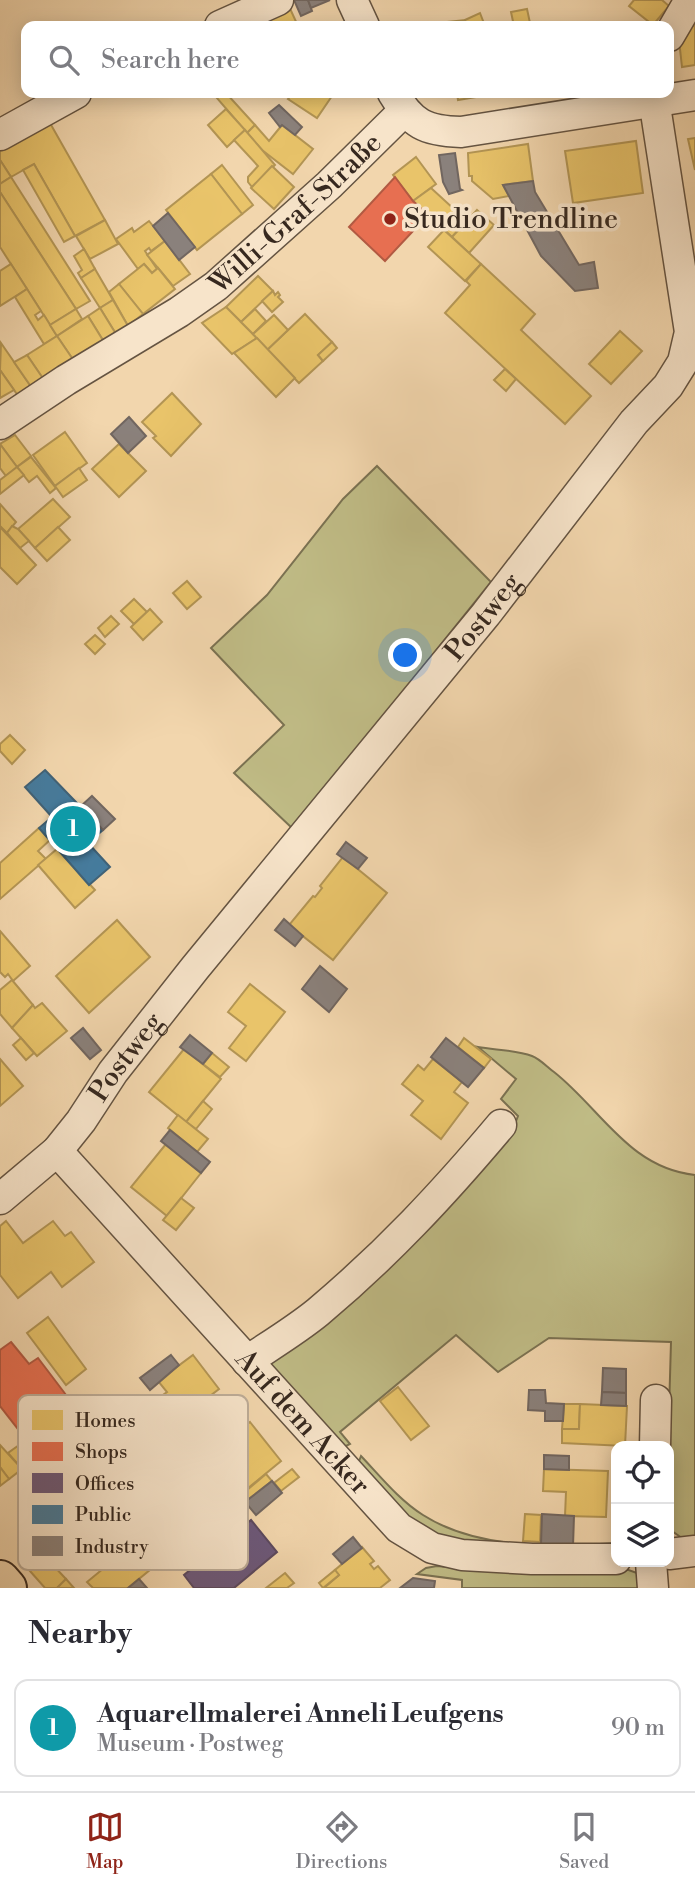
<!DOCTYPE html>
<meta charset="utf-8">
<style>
body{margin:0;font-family:"Libre Bodoni",serif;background:#f7f7f7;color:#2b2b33}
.controls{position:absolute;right:21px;bottom:21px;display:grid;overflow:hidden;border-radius:14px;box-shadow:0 4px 18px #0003}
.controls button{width:63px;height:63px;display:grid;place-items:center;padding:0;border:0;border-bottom:2px solid #e1e1e2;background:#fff;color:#2b2b33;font:35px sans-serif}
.you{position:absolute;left:406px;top:656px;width:24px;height:24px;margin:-18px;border:5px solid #fff;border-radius:50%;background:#1a73e8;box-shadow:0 0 0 10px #1a73e833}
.badge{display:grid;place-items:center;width:46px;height:46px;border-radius:50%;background:#8f2418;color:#fff;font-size:23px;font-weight:700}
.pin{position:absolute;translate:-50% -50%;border:4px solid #fff;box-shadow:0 2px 7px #0006}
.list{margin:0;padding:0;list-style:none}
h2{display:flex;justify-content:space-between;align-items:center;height:91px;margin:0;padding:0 28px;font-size:30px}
h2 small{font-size:23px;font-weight:400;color:#7c7c81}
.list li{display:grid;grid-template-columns:46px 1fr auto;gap:21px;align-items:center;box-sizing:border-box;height:98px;margin:0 14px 14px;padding:0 14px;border:2px solid #e1e1e2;border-radius:14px}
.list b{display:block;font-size:26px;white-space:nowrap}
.list p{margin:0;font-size:23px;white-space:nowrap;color:#7c7c81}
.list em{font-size:23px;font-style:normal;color:#7c7c81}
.icon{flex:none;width:38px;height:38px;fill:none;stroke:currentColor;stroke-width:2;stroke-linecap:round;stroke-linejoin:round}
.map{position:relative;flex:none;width:695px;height:1588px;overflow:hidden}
.search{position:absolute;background:#fff;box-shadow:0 4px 18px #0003;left:21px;right:21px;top:21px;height:77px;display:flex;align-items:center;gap:18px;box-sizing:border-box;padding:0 24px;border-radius:14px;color:#7c7c81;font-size:26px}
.sheet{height:203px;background:#fff}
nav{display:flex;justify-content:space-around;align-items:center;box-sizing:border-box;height:98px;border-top:2px solid #e1e1e2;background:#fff;font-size:19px;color:#7c7c81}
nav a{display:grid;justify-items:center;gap:4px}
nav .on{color:#8f2418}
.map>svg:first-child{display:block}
.green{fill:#c0bc86;stroke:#7b7252;stroke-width:2}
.homes{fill:#e9c46a;stroke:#b39554;stroke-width:2}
.shops{fill:#e76f51;stroke:#b25a42;stroke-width:2}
.offices{fill:#6d597a;stroke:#5c4a5f;stroke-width:2}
.public{fill:#457b9d;stroke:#406277;stroke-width:2}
.industry{fill:#8a817c;stroke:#716660;stroke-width:2}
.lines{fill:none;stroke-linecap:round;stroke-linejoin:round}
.minor-casing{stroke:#655442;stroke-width:33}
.major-casing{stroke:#36281f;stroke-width:42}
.minor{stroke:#f7e4ca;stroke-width:30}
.major{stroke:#f2d6ad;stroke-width:38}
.poi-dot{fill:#8f2418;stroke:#f7e4ca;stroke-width:2.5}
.labels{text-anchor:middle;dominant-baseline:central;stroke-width:7;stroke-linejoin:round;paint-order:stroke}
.street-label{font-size:28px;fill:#36281f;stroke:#f7e4ca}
.poi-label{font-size:28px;fill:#36281f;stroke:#f7e4ca;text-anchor:start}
.key{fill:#f7e4ca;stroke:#bdac97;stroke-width:2}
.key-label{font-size:19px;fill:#36281f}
</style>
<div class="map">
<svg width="695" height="1588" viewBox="0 0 695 1588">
<rect width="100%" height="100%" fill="#f2d6ad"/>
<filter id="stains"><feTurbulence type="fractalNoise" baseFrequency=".00286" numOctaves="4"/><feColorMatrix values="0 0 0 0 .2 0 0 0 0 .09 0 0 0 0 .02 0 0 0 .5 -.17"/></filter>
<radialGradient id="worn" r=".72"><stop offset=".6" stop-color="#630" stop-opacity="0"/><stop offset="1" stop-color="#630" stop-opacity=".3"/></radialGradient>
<!-- green -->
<g class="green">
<path d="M 377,466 L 491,582 L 293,829 L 234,773 L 284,725 L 211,648 L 267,595 L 343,499 Z"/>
<path d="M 478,1047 C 495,1050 516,1050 532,1056 C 540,1059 547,1067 554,1072 C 601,1109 629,1168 695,1175 L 695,1540 L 682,1538 L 669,1529 L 668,1446 L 671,1342 L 549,1338 L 498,1372 L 456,1335 L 340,1432 L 350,1444 L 344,1447 L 270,1370 L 270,1362 L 511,1134 L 518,1116 L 501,1099 L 516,1079 Z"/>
<path d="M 361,1456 C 380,1476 399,1500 423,1515 C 478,1550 554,1547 616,1543 L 616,1545 L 608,1550 L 444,1541 L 407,1519 L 358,1464 Z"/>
<path d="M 437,1566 L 468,1569 L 623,1568 L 637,1573 L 645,1588 L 462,1588 L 462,1580 L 417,1574 L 426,1568 Z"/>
</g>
<!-- homes -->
<g class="homes">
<path d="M 634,0 L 662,0 L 669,6 L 653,25 L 629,6 Z"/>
<path d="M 287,2 L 298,26 L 260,26 L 256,15 Z"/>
<path d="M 527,9 L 530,23 L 514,26 L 511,12 Z"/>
<path d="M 480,13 L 485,26 L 465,26 L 465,20 Z"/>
<path d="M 465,20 L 465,26 L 437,26 L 436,23 Z"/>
<path d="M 695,25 L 695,65 L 682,67 L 679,40 L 687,27 Z"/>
<path d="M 221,93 L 226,93 L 255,125 L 247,133 L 216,97 Z"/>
<path d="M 293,93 L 334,93 L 317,118 L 288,99 Z"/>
<path d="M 457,93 L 487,93 L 488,95 L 458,100 Z"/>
<path d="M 226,109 L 245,130 L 227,147 L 208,125 Z"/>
<path d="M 46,116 L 105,220 L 75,236 L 34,164 L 11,177 L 0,160 L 0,143 Z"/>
<path d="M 255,125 L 269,141 L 282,125 L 313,149 L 293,174 L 262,150 L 247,133 Z"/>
<path d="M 245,130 L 275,165 L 252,187 L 248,182 L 248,177 L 258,166 L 234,140 Z"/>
<path d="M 695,138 L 695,170 L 688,139 Z"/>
<path d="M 636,141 L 643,193 L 573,203 L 565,151 Z"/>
<path d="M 528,144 L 533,181 L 503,185 L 509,196 L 493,199 L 472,181 L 472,176 L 469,176 L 468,153 Z"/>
<path d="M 416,157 L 436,184 L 413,201 L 393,175 Z"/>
<path d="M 0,160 L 11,177 L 0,184 Z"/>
<path d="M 34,164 L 75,236 L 64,242 L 23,170 Z"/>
<path d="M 222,165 L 253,205 L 242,214 L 211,174 Z"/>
<path d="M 272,166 L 294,187 L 274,209 L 251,188 Z"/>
<path d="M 211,174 L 242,214 L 197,250 L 166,210 Z"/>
<path d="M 11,177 L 90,301 L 76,309 L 0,192 L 0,184 Z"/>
<path d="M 431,188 L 467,221 L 452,237 L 413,201 Z"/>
<path d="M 0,192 L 76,309 L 50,325 L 0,247 Z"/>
<path d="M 477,210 L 494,225 L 469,253 L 452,237 Z"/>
<path d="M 105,220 L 118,244 L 90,259 L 76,236 Z"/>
<path d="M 149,221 L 165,241 L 151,251 L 149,248 L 145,251 L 157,269 L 152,273 L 144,264 L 138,269 L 116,239 L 132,228 L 134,232 Z"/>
<path d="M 444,230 L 481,264 L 465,281 L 428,247 Z"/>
<path d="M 165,241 L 190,274 L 173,286 L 147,255 Z"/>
<path d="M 84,249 L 95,269 L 81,278 L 78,273 L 82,270 L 74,256 Z"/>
<path d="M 11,264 L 27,289 L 0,306 L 0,271 Z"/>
<path d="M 144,264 L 152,273 L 158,268 L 175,289 L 143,314 L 119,284 Z"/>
<path d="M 481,264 L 535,314 L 521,330 L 591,396 L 565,424 L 445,313 L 470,285 L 466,281 Z"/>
<path d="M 95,269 L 113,300 L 100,308 L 81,278 Z"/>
<path d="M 258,276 L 273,291 L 241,322 L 226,307 Z"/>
<path d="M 119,284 L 143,314 L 128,326 L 109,292 Z"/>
<path d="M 27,289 L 41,311 L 35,315 L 38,320 L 44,315 L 57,336 L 44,344 L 15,297 Z"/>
<path d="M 273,291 L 275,295 L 278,292 L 280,295 L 278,297 L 283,302 L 272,312 L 262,301 Z"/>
<path d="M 113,300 L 128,326 L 116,334 L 100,308 Z"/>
<path d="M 226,307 L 257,338 L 232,354 L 202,323 Z"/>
<path d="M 100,308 L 116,334 L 104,342 L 88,316 Z"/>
<path d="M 76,309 L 82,319 L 57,336 L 50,325 Z"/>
<path d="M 255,309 L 266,321 L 253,334 L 241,322 Z"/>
<path d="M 305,314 L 332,342 L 318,355 L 323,361 L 299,383 L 267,350 Z"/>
<path d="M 274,315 L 288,330 L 267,350 L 253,334 Z"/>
<path d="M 88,316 L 104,342 L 74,361 L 57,336 Z"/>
<path d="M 620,331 L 642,351 L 611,384 L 589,364 Z"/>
<path d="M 57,336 L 74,361 L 44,380 L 27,355 Z"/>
<path d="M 257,338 L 295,378 L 276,397 L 234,353 Z"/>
<path d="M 332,342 L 337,348 L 323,361 L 318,355 Z"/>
<path d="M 1,343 L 32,388 L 19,397 L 0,370 Z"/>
<path d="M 27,355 L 44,380 L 32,388 L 14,362 Z"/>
<path d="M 505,369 L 516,379 L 506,391 L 494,380 Z"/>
<path d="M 0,370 L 14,390 L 0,398 Z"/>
<path d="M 172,393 L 201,424 L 171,456 L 153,438 L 156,436 L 142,422 Z"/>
<path d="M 65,432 L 87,463 L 55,486 L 33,455 Z"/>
<path d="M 15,435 L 31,456 L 17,467 L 0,444 Z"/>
<path d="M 0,444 L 17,467 L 6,476 L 0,468 Z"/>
<path d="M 119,444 L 146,471 L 119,497 L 92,469 Z"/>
<path d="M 31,457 L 56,488 L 50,493 L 37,476 L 29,482 L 17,467 Z"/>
<path d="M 17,467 L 24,475 L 0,494 L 0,480 Z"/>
<path d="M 79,468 L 87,480 L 63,497 L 55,486 Z"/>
<path d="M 53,499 L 70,517 L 35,548 L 18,529 Z"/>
<path d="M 0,504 L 16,522 L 7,533 L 0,526 Z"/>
<path d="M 12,526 L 18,529 L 29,541 L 20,548 L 7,533 Z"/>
<path d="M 0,527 L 36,565 L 17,584 L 0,567 Z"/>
<path d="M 58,527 L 70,540 L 47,561 L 35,548 Z"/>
<path d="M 187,581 L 201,597 L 187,609 L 173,593 Z"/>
<path d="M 134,599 L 147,612 L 134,624 L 121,611 Z"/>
<path d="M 150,609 L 162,622 L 143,640 L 131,627 Z"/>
<path d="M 111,616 L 119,624 L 105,637 L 98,628 Z"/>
<path d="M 95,635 L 105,644 L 95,654 L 85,644 Z"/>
<path d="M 10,735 L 25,750 L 12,764 L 0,751 L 0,744 Z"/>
<path d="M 39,828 L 50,840 L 38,851 L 46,859 L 0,899 L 0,863 Z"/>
<path d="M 57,849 L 95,890 L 75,908 L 38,865 Z"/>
<path d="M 343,857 L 387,893 L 333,960 L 289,925 L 313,896 L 315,897 L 322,888 L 320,886 Z"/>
<path d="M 117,920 L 150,957 L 89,1013 L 56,976 Z"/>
<path d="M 0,931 L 30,966 L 13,981 L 8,974 L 5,977 L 0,972 Z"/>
<path d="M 12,980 L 33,1005 L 12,1028 L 0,1014 L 0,990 Z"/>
<path d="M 250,984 L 285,1012 L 246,1061 L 229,1048 L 246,1026 L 228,1012 Z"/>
<path d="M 42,1003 L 67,1031 L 37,1056 L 12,1028 L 33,1005 L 35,1008 Z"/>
<path d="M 21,1038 L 34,1053 L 26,1060 L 13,1045 Z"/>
<path d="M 464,1038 L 491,1059 L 484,1068 L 458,1047 Z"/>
<path d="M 184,1049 L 221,1079 L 186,1122 L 149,1092 Z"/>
<path d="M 212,1053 L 229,1067 L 220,1077 L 203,1064 Z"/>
<path d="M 0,1059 L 23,1086 L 0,1106 Z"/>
<path d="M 433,1059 L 462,1082 L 454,1092 L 468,1103 L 441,1139 L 411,1115 L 423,1101 L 402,1084 L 418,1065 L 424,1070 Z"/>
<path d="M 203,1101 L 212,1109 L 196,1129 L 186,1122 Z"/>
<path d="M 178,1115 L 208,1139 L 197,1152 L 168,1128 Z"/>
<path d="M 166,1144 L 201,1173 L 167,1216 L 131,1187 Z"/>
<path d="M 181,1198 L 194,1208 L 176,1230 L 163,1220 Z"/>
<path d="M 6,1221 L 23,1243 L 53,1221 L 65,1236 L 71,1232 L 94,1262 L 62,1287 L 51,1272 L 18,1298 L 0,1275 L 0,1226 Z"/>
<path d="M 48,1317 L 86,1369 L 66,1385 L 27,1333 Z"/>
<path d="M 193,1355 L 219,1389 L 185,1415 L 176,1404 L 172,1407 L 163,1395 L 167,1392 L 158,1381 Z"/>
<path d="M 398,1387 L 429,1426 L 411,1440 L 380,1401 Z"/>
<path d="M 564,1404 L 580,1404 L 579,1429 L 562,1429 Z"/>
<path d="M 580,1404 L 627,1406 L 625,1446 L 562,1443 L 562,1429 L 579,1429 Z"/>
<path d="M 250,1422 L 281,1461 L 247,1489 L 231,1469 L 231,1463 L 219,1448 L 221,1440 L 227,1435 L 233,1436 Z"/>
<path d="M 26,1440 L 39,1456 L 22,1469 L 8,1453 Z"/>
<path d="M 0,1445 L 22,1469 L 9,1479 L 0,1467 Z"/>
<path d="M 0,1467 L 9,1479 L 0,1486 Z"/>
<path d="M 292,1469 L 299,1477 L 281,1491 L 274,1483 Z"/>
<path d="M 544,1469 L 608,1471 L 606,1517 L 565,1516 L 566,1492 L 543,1491 Z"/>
<path d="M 266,1474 L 272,1481 L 245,1502 L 240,1496 Z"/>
<path d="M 88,1509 L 105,1530 L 77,1552 L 73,1547 L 52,1564 L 66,1579 L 57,1588 L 45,1588 L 22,1562 Z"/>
<path d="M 525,1514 L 541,1515 L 540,1542 L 523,1541 Z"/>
<path d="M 132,1545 L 151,1569 L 128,1588 L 93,1588 L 87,1582 Z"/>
<path d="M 362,1547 L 374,1561 L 370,1564 L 374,1569 L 378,1566 L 390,1580 L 380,1588 L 324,1588 L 339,1575 L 335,1570 Z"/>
<path d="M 335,1570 L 339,1575 L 323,1588 L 319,1583 Z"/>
<path d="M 285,1573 L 294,1583 L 287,1588 L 266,1588 Z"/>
<path d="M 66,1579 L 74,1588 L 57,1588 Z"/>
</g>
<!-- shops -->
<g class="shops">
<path d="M 395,177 L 413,201 L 428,215 L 385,261 L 349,227 Z"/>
<path d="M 11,1342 L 29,1364 L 38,1358 L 85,1420 L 39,1456 L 0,1406 L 0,1350 Z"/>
</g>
<!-- offices -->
<path class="offices" d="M 251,1520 L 277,1552 L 234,1588 L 194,1588 L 184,1575 Z"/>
<!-- public -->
<path class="public" d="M 45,770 L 103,830 L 88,843 L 110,867 L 89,885 L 39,828 L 52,817 L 25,787 Z"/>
<!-- industry -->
<g class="industry">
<path d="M 294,0 L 308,0 L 312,11 L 301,16 Z"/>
<path d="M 308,0 L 330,0 L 311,8 Z"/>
<path d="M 279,105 L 302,127 L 295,135 L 282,125 L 280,127 L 269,113 Z"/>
<path d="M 455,153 L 460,189 L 462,190 L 449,194 L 443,182 L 439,155 Z"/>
<path d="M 533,181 L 535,192 L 579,265 L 594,262 L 598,288 L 575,291 L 541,256 L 503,185 Z"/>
<path d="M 168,213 L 195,247 L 179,260 L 153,226 Z"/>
<path d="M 129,417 L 146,436 L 128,453 L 111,434 Z"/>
<path d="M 92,796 L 115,819 L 103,830 L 81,806 Z"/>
<path d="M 346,842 L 367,858 L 358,869 L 337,854 Z"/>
<path d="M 284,919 L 303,936 L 295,946 L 275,930 Z"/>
<path d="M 320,966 L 347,989 L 329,1012 L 302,989 Z"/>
<path d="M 83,1028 L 101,1050 L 90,1059 L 71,1038 Z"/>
<path d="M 190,1035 L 212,1053 L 203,1064 L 180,1047 Z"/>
<path d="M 446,1038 L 484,1068 L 468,1087 L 431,1057 Z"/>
<path d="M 170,1130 L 210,1162 L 201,1173 L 161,1141 Z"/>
<path d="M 171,1355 L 179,1365 L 150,1390 L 140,1378 Z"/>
<path d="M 603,1368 L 626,1369 L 626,1393 L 602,1392 Z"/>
<path d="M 529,1390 L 545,1390 L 546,1403 L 564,1404 L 563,1421 L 545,1421 L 545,1411 L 528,1410 Z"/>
<path d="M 602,1392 L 626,1393 L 626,1406 L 601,1405 Z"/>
<path d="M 544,1455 L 569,1456 L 569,1470 L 544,1469 Z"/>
<path d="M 272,1481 L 282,1493 L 256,1515 L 245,1502 Z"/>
<path d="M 542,1514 L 574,1516 L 573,1546 L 541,1544 Z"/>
<path d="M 353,1537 L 362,1548 L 342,1564 L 333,1554 Z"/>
<path d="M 413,1578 L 435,1581 L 434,1588 L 400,1588 Z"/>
<path d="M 139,1579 L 147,1588 L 128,1588 Z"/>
</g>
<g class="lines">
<!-- minor casing -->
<g class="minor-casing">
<g id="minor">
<path d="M 352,0 L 364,26"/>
<path d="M 220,26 L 278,0"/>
<path d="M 669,36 L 690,0"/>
<path d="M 393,93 C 412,124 425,131 461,132 L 695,95"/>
<path d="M 0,135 L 76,93"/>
<path id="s1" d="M 0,424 L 66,380 L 179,312 L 216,286 L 329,185 L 404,111"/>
<path id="s2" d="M 57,1151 L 399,1528 L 432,1548 L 462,1555 L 532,1559 L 616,1559"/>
<path id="s3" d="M 0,1199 L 57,1151 L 81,1121 L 113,1072 L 195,968 L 486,614 L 634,422 L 668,386 L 683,362 L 690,332 L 653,93"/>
<path d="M 247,1361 C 271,1345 296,1330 318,1312 C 387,1254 443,1194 501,1125"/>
<path d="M 655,1446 L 656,1400"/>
<path d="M 669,1554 L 695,1551"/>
<path d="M 651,1562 L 653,1588"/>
</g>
</g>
<!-- major casing -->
<g class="major-casing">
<path id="major" d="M 0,1580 L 7,1588"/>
</g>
<!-- minor -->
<use href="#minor" class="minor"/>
<!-- major -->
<use href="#major" class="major"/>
</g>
<!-- markers -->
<circle class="poi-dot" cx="390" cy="219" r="7"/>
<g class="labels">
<!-- street labels -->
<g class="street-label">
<text stroke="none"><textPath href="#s1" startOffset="364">Willi-Graf-Straße</textPath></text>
<text stroke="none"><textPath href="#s3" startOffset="758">Postweg</textPath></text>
<text stroke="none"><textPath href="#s3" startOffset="191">Postweg</textPath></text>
<text stroke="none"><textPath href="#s2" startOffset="366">Auf dem Acker</textPath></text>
</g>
<!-- poi labels -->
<g class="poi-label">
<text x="404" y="219">Studio Trendline</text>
</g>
</g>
<!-- legend -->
<rect x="18" y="1395" width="230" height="175" rx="10" class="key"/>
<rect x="32" y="1410" width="31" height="20" fill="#e9c46a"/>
<rect x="32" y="1442" width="31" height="19" fill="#e76f51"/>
<rect x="32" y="1473" width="31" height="20" fill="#6d597a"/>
<rect x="32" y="1505" width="31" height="19" fill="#457b9d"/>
<rect x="32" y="1536" width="31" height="20" fill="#8a817c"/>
<g class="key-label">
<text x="75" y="1427">Homes</text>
<text x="75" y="1458">Shops</text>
<text x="75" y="1490">Offices</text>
<text x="75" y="1521">Public</text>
<text x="75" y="1553">Industry</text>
</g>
<rect width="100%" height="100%" filter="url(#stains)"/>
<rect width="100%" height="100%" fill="url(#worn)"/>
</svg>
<div class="controls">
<button><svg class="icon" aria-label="locate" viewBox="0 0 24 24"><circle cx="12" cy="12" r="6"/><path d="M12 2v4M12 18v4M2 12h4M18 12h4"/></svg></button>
<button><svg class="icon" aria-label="layers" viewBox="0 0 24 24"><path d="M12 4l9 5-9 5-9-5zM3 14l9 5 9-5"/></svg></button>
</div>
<div class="you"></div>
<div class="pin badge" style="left:73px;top:829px;background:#0f9aa8">1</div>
<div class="search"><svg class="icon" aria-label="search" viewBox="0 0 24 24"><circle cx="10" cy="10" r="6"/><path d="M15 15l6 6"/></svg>Search here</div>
</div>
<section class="sheet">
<h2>Nearby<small></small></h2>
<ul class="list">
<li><span class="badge" style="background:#0f9aa8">1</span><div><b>Aquarellmalerei Anneli Leufgens</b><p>Museum · Postweg</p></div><em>90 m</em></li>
</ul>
</section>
<nav>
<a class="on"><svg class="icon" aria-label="map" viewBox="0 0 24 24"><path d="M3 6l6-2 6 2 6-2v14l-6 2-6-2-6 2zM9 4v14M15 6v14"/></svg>Map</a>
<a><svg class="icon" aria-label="directions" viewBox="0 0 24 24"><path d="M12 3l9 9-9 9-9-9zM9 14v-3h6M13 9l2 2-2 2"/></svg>Directions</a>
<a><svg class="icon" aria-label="saved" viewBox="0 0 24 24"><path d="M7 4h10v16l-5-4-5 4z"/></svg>Saved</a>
</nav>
